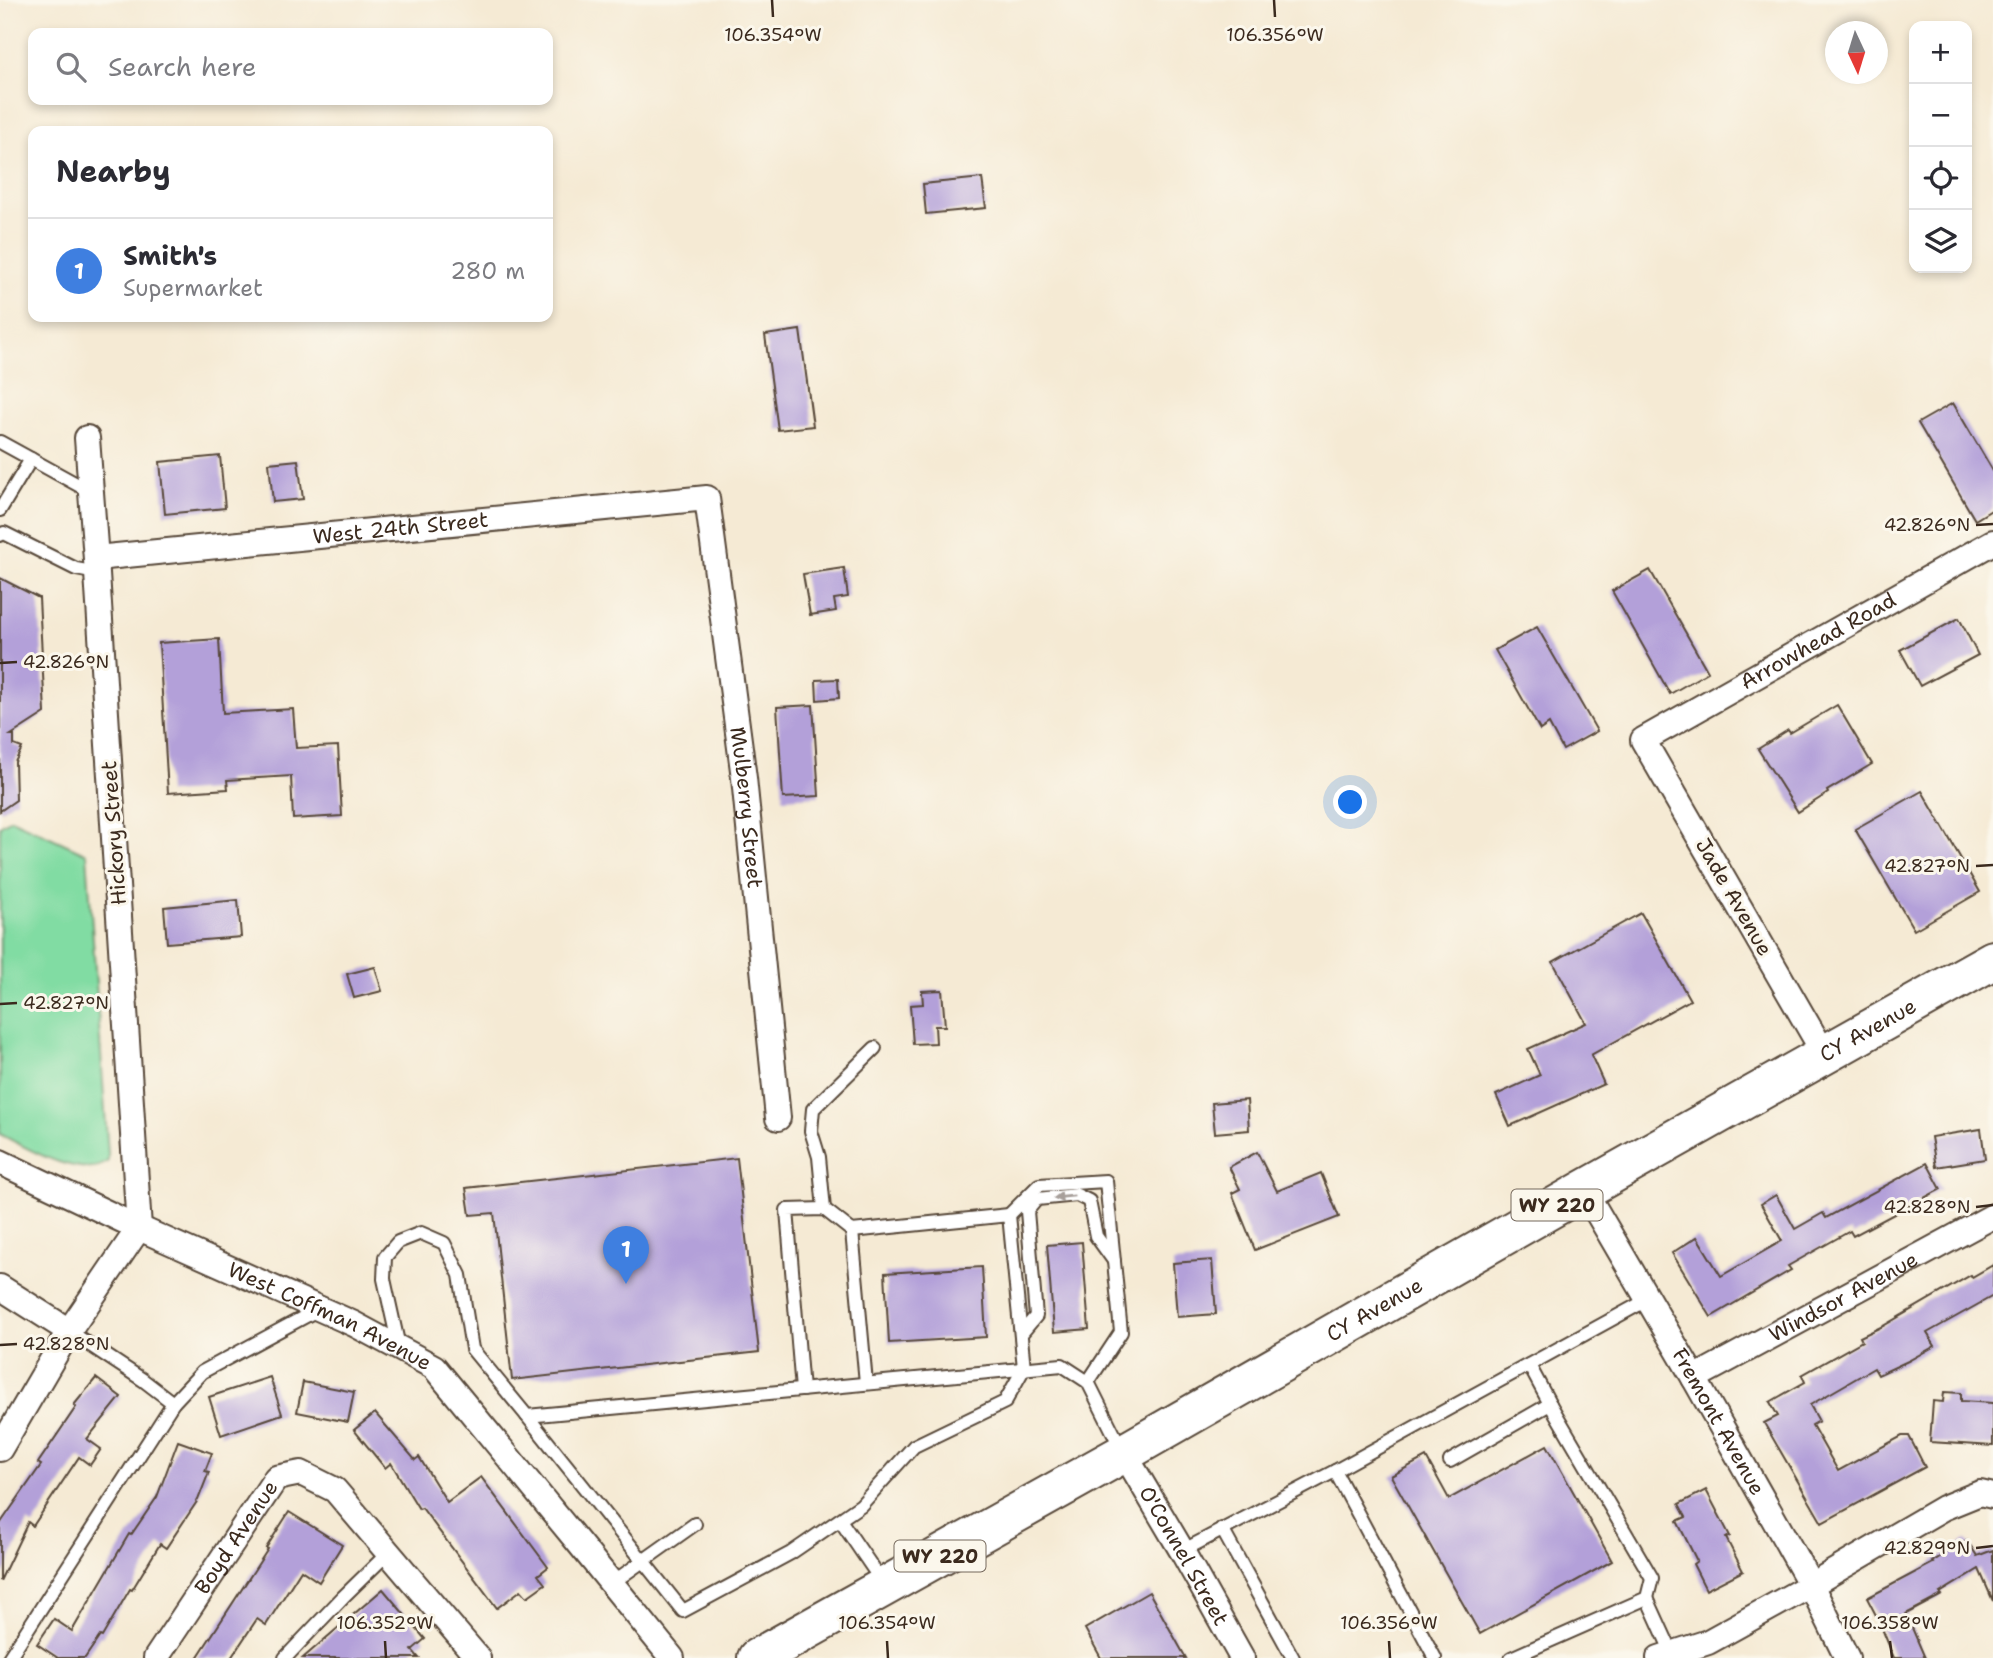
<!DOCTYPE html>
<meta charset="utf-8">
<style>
body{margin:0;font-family:"Shantell Sans",sans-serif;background:#f7f7f7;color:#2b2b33}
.controls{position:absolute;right:21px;top:21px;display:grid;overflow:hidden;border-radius:14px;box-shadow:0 4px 10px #0003}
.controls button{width:63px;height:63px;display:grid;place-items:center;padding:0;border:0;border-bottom:2px solid #e1e1e2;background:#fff;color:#2b2b33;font:35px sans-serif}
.compass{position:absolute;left:1825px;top:21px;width:63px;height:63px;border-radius:50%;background:#fff;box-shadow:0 4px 10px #0003;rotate:176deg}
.you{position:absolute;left:1351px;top:803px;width:24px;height:24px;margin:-18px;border:5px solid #fff;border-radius:50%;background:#1a73e8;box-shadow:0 0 0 10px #1a73e833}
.badge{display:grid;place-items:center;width:46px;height:46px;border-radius:50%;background:#db2777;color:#fff;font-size:23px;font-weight:700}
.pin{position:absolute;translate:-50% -58px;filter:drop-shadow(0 2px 4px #0008)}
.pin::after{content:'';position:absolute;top:37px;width:24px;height:21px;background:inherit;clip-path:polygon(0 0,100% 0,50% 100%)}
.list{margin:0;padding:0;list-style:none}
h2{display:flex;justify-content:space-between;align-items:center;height:91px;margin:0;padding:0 28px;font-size:30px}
h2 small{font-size:23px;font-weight:400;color:#7c7c81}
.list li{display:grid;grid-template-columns:46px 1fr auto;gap:21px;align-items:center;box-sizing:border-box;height:105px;padding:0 28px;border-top:2px solid #e1e1e2}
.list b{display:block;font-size:26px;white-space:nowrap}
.list p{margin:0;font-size:23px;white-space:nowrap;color:#7c7c81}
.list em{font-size:23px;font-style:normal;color:#7c7c81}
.icon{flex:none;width:38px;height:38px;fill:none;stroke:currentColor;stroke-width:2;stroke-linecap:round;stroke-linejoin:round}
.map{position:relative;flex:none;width:1993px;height:1658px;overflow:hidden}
.search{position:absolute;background:#fff;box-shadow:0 4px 10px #0003;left:28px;top:28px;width:525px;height:77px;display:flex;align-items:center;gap:18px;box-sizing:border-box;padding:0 24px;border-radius:14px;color:#7c7c81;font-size:26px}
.panel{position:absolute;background:#fff;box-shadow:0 4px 10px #0003;left:28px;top:126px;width:525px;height:196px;border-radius:14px}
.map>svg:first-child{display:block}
.green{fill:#81dca3;stroke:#5e8360;stroke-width:2}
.building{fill:#b3a0d9}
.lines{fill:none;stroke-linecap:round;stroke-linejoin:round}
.lane-casing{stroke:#574739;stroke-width:16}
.street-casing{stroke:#574739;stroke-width:28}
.primary-casing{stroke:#574739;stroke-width:42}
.lane{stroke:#fff;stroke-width:12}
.street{stroke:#fff;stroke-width:24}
.primary{stroke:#fff;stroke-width:38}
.oneway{fill:#a79f9a}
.ticks{fill:none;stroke:#3b2a1e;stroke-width:2.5}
.labels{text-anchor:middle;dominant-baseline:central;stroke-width:6;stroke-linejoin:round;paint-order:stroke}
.shield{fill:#fbf7ec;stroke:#75685c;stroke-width:2}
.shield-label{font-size:19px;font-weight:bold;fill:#3b2a1e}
.street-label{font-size:21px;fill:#3b2a1e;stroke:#fbf7ec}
.ticks-label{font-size:18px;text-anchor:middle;fill:#3b2a1e;stroke:#fbf7ec;stroke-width:6;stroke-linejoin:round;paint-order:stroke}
</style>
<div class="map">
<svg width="1993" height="1658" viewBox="0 0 1993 1658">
<rect width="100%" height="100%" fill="#fbf7ec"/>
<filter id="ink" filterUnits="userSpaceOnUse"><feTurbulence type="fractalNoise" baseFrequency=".0143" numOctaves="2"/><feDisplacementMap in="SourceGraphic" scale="14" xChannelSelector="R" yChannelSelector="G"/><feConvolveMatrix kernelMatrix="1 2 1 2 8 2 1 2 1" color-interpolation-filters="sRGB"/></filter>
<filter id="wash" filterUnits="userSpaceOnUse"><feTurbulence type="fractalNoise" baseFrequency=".00686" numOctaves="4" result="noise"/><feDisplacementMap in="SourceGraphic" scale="28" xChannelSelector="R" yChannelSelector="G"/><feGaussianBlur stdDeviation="1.57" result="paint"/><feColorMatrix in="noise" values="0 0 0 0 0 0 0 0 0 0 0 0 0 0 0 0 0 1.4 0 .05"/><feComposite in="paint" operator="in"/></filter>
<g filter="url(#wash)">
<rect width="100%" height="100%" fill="#f5ead4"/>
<!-- green -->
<path class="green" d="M 11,819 L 87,854 L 108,1154 L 108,1161 C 83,1182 24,1147 0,1134 L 0,826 Z"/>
<g id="blocks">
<!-- building -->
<g class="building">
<path d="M 982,178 L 986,208 L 926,214 L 923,184 Z"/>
<path d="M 800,330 L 813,426 L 778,430 L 765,335 Z"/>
<path d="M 1953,403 L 1993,471 L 1993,509 L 1975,520 L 1918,423 Z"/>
<path d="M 220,456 L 225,508 L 165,514 L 160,462 Z"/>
<path d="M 298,460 L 303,499 L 273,502 L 269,463 Z"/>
<path d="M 844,568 L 848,597 L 834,599 L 836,611 L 810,615 L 803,574 Z"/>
<path d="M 1650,570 L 1708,672 L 1670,694 L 1612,591 Z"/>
<path d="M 0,578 L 39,598 L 45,713 L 11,735 L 14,735 L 14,745 L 22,748 L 15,762 L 16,800 L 0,811 Z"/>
<path d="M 1959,618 L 1978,655 L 1920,686 L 1900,650 Z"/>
<path d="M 1537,627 L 1597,731 L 1563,750 L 1549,724 L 1540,730 L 1495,650 Z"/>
<path d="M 219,639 L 223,713 L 293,709 L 296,748 L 338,746 L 342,816 L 293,819 L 291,776 L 227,780 L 228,789 L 168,793 L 159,643 Z"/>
<path d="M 838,679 L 839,698 L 817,700 L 816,680 Z"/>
<path d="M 813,705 L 819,796 L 783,798 L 777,707 Z"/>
<path d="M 1837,705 L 1872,764 L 1827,791 L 1828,793 L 1798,812 L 1758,749 L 1788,730 L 1790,733 Z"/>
<path d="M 1922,791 L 1980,892 L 1914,930 L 1855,829 Z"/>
<path d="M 238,900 L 241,937 L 167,943 L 164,907 Z"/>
<path d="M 1641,913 L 1690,1000 L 1591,1055 L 1604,1084 L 1510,1126 L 1496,1095 L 1540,1075 L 1528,1049 L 1586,1023 L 1553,962 Z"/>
<path d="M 375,967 L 382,991 L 354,998 L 347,974 Z"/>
<path d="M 942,990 L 945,1026 L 935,1026 L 936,1043 L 913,1044 L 910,1005 L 923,1004 L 922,991 Z"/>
<path d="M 1247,1100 L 1249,1130 L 1215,1133 L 1212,1103 Z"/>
<path d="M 1981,1129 L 1985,1159 L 1936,1167 L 1931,1137 Z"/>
<path d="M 1257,1152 L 1277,1191 L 1321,1173 L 1339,1217 L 1255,1250 L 1232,1193 L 1240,1189 L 1229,1167 Z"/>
<path d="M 737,1158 L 759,1352 L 512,1380 L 494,1213 L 470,1215 L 466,1188 Z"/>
<path d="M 1927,1163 L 1941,1189 L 1853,1236 L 1850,1231 L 1788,1266 L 1791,1270 L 1711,1317 L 1672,1253 L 1697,1237 L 1721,1276 L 1782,1241 L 1761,1204 L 1776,1195 L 1795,1229 L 1823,1213 L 1826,1218 Z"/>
<path d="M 1082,1242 L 1089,1329 L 1054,1332 L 1047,1245 Z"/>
<path d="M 1212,1260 L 1216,1314 L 1177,1317 L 1173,1263 Z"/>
<path d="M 1993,1265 L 1993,1296 L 1927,1333 L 1935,1346 L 1908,1361 L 1878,1375 L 1874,1368 L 1810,1405 L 1819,1421 L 1812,1425 L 1838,1471 L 1902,1436 L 1909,1436 L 1925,1467 L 1822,1523 L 1764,1423 L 1778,1416 L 1770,1402 L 1805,1382 L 1802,1375 L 1862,1341 L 1860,1337 L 1883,1326 L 1971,1275 L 1972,1277 Z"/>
<path d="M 982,1267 L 986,1337 L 889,1343 L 885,1273 Z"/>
<path d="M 270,1377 L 282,1414 L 221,1435 L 209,1397 Z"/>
<path d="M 96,1378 L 121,1397 L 87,1439 L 101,1449 L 90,1465 L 79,1457 L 33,1526 L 28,1522 L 0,1581 L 0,1524 L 41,1465 L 38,1463 L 76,1407 L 74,1405 Z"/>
<path d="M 303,1382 L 354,1392 L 348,1422 L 297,1412 Z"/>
<path d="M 1944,1392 L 1961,1393 L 1961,1401 L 1993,1403 L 1993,1446 L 1930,1442 L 1933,1401 L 1943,1402 Z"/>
<path d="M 375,1413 L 415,1460 L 419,1457 L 447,1502 L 481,1477 L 548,1567 L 538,1575 L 545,1584 L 527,1597 L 521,1590 L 497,1608 L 422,1508 L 419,1509 L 391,1463 L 385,1468 L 354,1430 Z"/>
<path d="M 178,1441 L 212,1453 L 205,1471 L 209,1472 L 198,1500 L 166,1548 L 160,1544 L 132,1590 L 130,1589 L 102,1637 L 100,1636 L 85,1658 L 58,1658 L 37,1644 L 54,1619 L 72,1631 L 129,1534 L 131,1535 L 157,1497 Z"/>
<path d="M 1547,1445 L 1612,1561 L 1480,1634 L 1391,1476 L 1426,1457 L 1449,1499 Z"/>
<path d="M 1706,1490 L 1730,1536 L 1726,1538 L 1743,1571 L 1706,1590 L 1693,1564 L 1697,1561 L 1677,1521 L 1686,1517 L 1679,1504 Z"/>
<path d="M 289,1512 L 342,1545 L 319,1582 L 301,1570 L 266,1625 L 257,1619 L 231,1658 L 197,1658 L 268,1549 L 266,1548 Z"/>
<path d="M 1967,1540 L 1977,1556 L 1993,1550 L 1993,1601 L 1979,1569 L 1940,1593 L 1942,1595 L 1906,1614 L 1925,1658 L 1894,1658 L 1879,1621 L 1867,1598 L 1933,1563 L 1932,1562 Z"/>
<path d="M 383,1589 L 425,1639 L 412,1650 L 419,1658 L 303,1658 Z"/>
<path d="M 1149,1592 L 1186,1658 L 1101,1658 L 1085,1629 Z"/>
</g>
</g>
</g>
<g filter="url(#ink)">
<use href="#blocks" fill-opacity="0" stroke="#574739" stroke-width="2"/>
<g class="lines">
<!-- lane casing -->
<g class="lane-casing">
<g id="lane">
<path d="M 0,442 L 91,492"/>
<path d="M 0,510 L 31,459"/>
<path d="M 0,535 L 4,533 L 76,569 L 97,573"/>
<path d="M 824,1209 L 819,1157 L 811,1131 L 813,1109 L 875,1048"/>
<path d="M 1009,1215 L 1039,1185 L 1106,1181 L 1121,1332 L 1088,1382"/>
<path d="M 852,1231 L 866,1383"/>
<path d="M 69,1331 L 143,1380 L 173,1403"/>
<path d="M 1021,1334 L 1036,1316 L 1027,1211 L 1037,1199 L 1077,1195 L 1089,1201 L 1096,1236 L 1114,1261"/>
<path d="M 399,1347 L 384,1279 L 385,1257 L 398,1242 L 421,1233 L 444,1243 L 460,1275 L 472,1349 L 527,1416 L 1062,1365 L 1088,1382 L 1122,1450"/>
<path d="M 527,1416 L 683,1611 L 791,1553 L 861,1505 L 914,1446 L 1005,1402 L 1024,1368 L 1009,1215 L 852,1231 L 824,1209 L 787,1210 L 802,1390"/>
<path d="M 1450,1461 L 1550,1404"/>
<path d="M 1335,1471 L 1435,1658"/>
<path d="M 840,1520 L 883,1583"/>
<path d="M 1222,1529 L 1293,1658"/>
<path d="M 1182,1551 L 1335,1471 L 1647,1300"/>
<path d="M 612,1583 L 695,1524"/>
<path d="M 1647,1598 L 1672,1653"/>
<path d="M 9,1658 L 173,1403 L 202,1372 L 319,1309"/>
<path d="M 285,1658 L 343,1597 L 388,1553"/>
<path d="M 1511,1658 L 1647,1598 L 1652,1578 L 1550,1404 L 1529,1365"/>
</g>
</g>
<!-- street casing -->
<g class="street-casing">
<g id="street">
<path id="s1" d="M 96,558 L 707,498 L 744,778 L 778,1118"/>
<path id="s2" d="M 1825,1055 L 1643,740 L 1993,542"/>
<path id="s3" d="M 0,1162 L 139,1228 L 354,1324 L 434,1367 L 578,1542 L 672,1658"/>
<path id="s4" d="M 1584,1190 L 1694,1378 L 1811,1585 L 1847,1658"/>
<path d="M 0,1287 L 69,1331"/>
<path id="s5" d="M 1694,1378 L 1993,1216"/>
<path d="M 0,1449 L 69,1331 L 139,1228 L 97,573 L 87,438"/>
<path id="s6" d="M 1124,1453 L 1182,1551 L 1242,1658"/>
<path id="s7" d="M 156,1658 L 276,1478 L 301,1473 L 335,1490 L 478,1658"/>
<path d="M 1659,1658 L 1708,1642 L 1811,1585 L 1943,1508 L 1980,1493 L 1993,1496"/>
</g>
</g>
<!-- primary casing -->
<g class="primary-casing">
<g id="primary">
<path id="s8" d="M 757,1658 L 1124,1453 L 1584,1190 L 1993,960"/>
</g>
</g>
<!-- lane -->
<use href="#lane" class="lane"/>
<!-- street -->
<use href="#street" class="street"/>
<!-- primary -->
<use href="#primary" class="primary"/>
</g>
<!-- one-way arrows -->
<defs><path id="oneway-solid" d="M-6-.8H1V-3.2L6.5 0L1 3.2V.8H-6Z" transform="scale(1.75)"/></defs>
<use class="oneway" href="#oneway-solid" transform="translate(1064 1197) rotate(174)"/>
</g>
<!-- ticks -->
<path class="ticks" d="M 772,0 L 773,17M 1274,0 L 1275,17M 1976,525 L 1993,524M 0,663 L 17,662M 1976,866 L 1993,865M 0,1004 L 17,1003M 1976,1207 L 1993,1205M 0,1345 L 17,1344M 1976,1548 L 1993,1546M 385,1641 L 386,1658M 887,1641 L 888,1658M 1389,1641 L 1390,1658M 1890,1641 L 1892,1658"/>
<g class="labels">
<!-- shield labels -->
<g class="shield">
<rect x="1511.5" y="1189.5" width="91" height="31" rx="5"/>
<rect x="894.5" y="1540.5" width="91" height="31" rx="5"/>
</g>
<g class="shield-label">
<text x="1557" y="1205">WY 220</text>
<text x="940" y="1556">WY 220</text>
</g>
<!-- street labels -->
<g class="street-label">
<text stroke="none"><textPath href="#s1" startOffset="306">West 24th Street</textPath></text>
<text stroke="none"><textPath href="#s2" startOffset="565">Arrowhead Road</textPath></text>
<text stroke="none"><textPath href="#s1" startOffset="926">Mulberry Street</textPath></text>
<text transform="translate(114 833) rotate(-94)">Hickory Street</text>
<text transform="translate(1734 897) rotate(60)">Jade Avenue</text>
<text stroke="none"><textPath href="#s8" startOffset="1276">CY Avenue</textPath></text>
<text stroke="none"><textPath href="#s5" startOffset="170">Windsor Avenue</textPath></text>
<text stroke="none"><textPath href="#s8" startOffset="709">CY Avenue</textPath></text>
<text stroke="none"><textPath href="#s3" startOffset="364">West Coffman Avenue</textPath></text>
<text stroke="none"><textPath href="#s4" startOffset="268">Fremont Avenue</textPath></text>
<text stroke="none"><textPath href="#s7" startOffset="145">Boyd Avenue</textPath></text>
<text stroke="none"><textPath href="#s6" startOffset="119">O'Connel Street</textPath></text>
</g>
</g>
<g class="ticks-label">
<text x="773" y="41">106.354°W</text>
<text x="1275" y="41">106.356°W</text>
<text x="1927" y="531">42.826°N</text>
<text x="66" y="668">42.826°N</text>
<text x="1927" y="872">42.827°N</text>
<text x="66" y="1009">42.827°N</text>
<text x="1927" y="1213">42.828°N</text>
<text x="66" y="1350">42.828°N</text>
<text x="1927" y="1554">42.829°N</text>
<text x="385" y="1629">106.352°W</text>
<text x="887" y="1629">106.354°W</text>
<text x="1389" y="1629">106.356°W</text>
<text x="1890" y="1629">106.358°W</text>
</g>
</svg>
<div class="controls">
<button>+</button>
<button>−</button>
<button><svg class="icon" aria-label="locate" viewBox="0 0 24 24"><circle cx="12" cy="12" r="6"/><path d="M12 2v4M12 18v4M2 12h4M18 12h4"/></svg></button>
<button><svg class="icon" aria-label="layers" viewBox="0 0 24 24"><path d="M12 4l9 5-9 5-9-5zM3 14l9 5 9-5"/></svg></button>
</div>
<svg class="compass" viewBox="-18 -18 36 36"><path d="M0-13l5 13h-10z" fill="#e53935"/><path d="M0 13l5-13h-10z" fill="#7c7c81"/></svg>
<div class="you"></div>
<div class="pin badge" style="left:626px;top:1284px;background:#3f7fe0">1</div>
<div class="search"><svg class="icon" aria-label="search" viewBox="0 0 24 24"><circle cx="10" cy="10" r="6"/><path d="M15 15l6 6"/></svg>Search here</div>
<section class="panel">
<h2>Nearby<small></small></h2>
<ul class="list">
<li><span class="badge" style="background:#3f7fe0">1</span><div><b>Smith's</b><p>Supermarket</p></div><em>280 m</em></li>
</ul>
</section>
</div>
